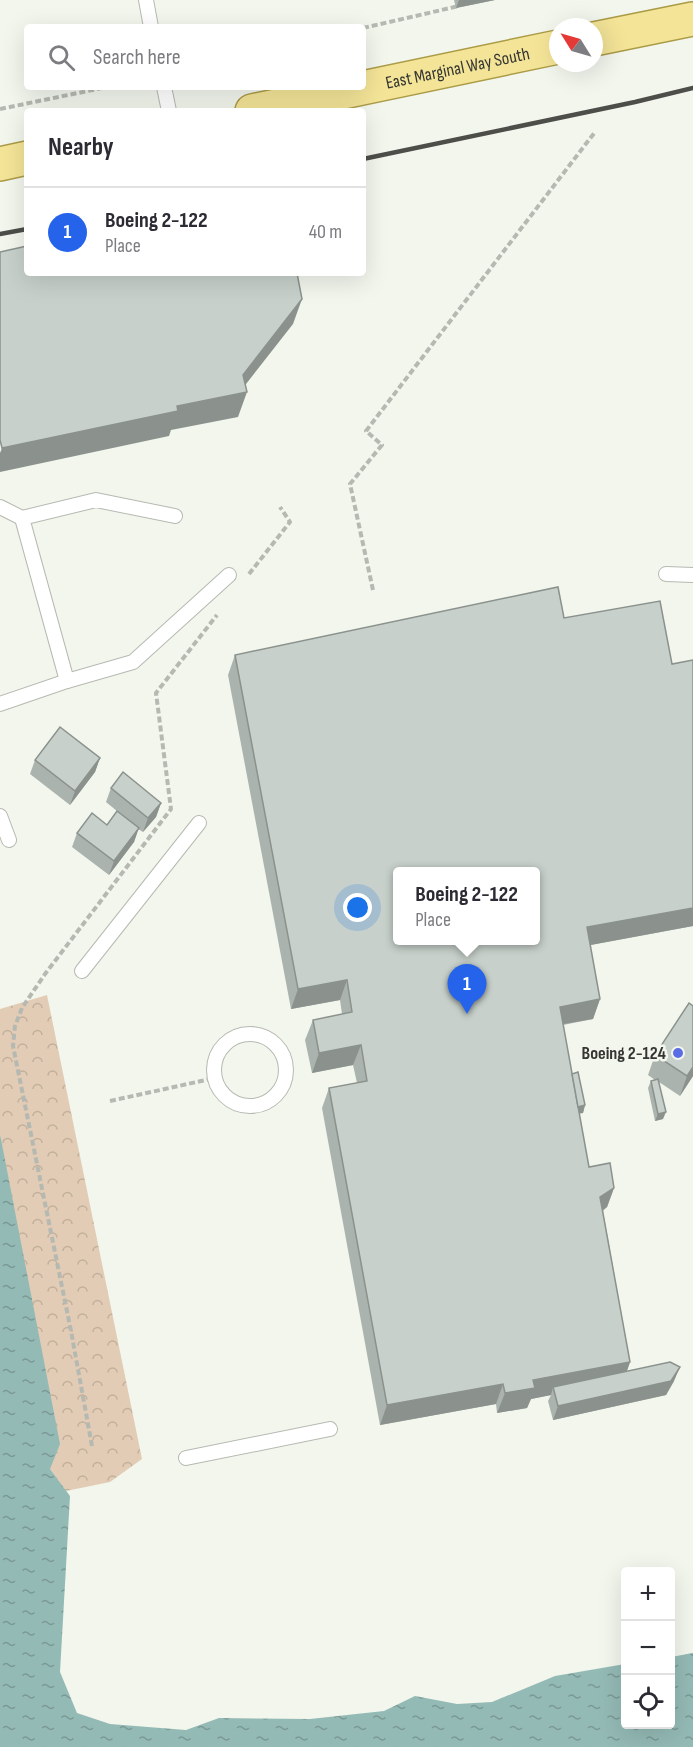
<!DOCTYPE html>
<meta charset="utf-8">
<style>
body{margin:0;font-family:"Sofia Sans Condensed",sans-serif;background:#f7f7f7;color:#2b2b33}
.controls{position:absolute;right:18px;bottom:18px;display:grid;overflow:hidden;border-radius:6px;box-shadow:0 6px 24px #0002}
.controls button{width:54px;height:54px;display:grid;place-items:center;padding:0;border:0;border-bottom:2px solid #e1e1e2;background:#fff;color:#2b2b33;font:30px sans-serif}
.compass{position:absolute;left:549px;top:18px;width:54px;height:54px;border-radius:50%;background:#fff;box-shadow:0 6px 24px #0002;rotate:307deg}
.you{position:absolute;left:358px;top:908px;width:21px;height:21px;margin:-15px;border:4px solid #fff;border-radius:50%;background:#1a73e8;box-shadow:0 0 0 9px #1a73e833}
.badge{display:grid;place-items:center;width:39px;height:39px;border-radius:50%;background:#2563eb;color:#fff;font-size:20px;font-weight:700}
.pin{position:absolute;translate:-50% -50px;filter:drop-shadow(0 2px 3px #0008)}
.pin::after{content:'';position:absolute;top:32px;width:21px;height:18px;background:inherit;clip-path:polygon(0 0,100% 0,50% 100%)}
.popup{position:absolute;left:393px;top:867px;width:147px;height:78px;box-sizing:border-box;display:grid;place-content:center;border-radius:6px;background:#fff;filter:drop-shadow(0 2px 4px #0005);font-size:20px;white-space:nowrap;color:#7c7c81}
.popup b{font-size:22px;color:#2b2b33}
.popup::after{content:'';position:absolute;left:50%;top:100%;margin-left:-12px;border:12px solid transparent;border-top-color:#fff}
.list{margin:0;padding:0;list-style:none}
h2{display:flex;justify-content:space-between;align-items:center;height:78px;margin:0;padding:0 24px;font-size:26px}
h2 small{font-size:20px;font-weight:400;color:#7c7c81}
.list li{display:grid;grid-template-columns:39px 1fr auto;gap:18px;align-items:center;box-sizing:border-box;height:90px;padding:0 24px;border-top:2px solid #e1e1e2}
.list b{display:block;font-size:22px;white-space:nowrap}
.list p{margin:0;font-size:20px;white-space:nowrap;color:#7c7c81}
.list em{font-size:20px;font-style:normal;color:#7c7c81}
.icon{flex:none;width:33px;height:33px;fill:none;stroke:currentColor;stroke-width:2;stroke-linecap:round;stroke-linejoin:round}
.map{position:relative;flex:none;width:693px;height:1747px;overflow:hidden}
.search{position:absolute;background:#fff;box-shadow:0 6px 24px #0002;left:24px;top:24px;width:342px;height:66px;display:flex;align-items:center;gap:15px;box-sizing:border-box;padding:0 21px;border-radius:6px;color:#7c7c81;font-size:22px}
.panel{position:absolute;background:#fff;box-shadow:0 6px 24px #0002;left:24px;top:108px;width:342px;height:168px;border-radius:6px}
.map>svg:first-child{display:block}
.forest{fill:url(#forest-crowns)}
.water{fill:url(#water-ripples)}
.lines{fill:none;stroke-linecap:round;stroke-linejoin:round}
.service-casing{stroke:#b6bab2;stroke-width:16}
.primary-casing{stroke:#ab9b46;stroke-width:36}
.path{stroke:#b6b9b2;stroke-width:4;stroke-dasharray:6 3;stroke-linecap:butt}
.service{stroke:#fff;stroke-width:14}
.primary{stroke:#f3e497;stroke-width:33}
.rail{stroke:#4d4e4a;stroke-width:4.5}
.wall{fill:#abb3ae}
.shaded-wall{fill:#8b928d}
.building{fill:#c7d0ca;stroke:#8b928d;stroke-width:1.5;fill-rule:evenodd}
.poi-dot{fill:#5b6de4;stroke:#f2f6ed;stroke-width:2}
.labels{text-anchor:middle;dominant-baseline:central;stroke-width:5;stroke-linejoin:round;paint-order:stroke}
.street-label{font-size:18px;fill:#353633;stroke:#f2f6ed}
.poi-label{font-size:18px;font-weight:bold;fill:#353633;stroke:#f2f6ed;text-anchor:end}
</style>
<div class="map">
<svg width="693" height="1747" viewBox="0 0 693 1747">
<defs>
<pattern id="forest-crowns" width="20" height="18" patternUnits="userSpaceOnUse" patternTransform="scale(1.5)"><rect width="20" height="18" fill="#e2ccb5"/><path d="M2 6a3 3 0 1 1 6 0M12 15a3 3 0 1 1 6 0" fill="none" stroke="#c2b09c"/></pattern>
<pattern id="water-ripples" width="26" height="14" patternUnits="userSpaceOnUse" patternTransform="scale(1.5)"><rect width="26" height="14" fill="#94bab5"/><path d="M2 4q2-2 4 0t4 0M15 11q2-2 4 0t4 0" fill="none" stroke="#7a9894"/></pattern>
</defs>
<rect width="100%" height="100%" fill="#f2f6ed"/>
<!-- forest -->
<path class="forest" d="M 47,995 L 142,1459 L 110,1482 L 66,1491 L 50,1469 L 0,1134 L 0,1009 Z"/>
<!-- water -->
<path class="water" d="M 0,1134 L 60,1444 L 50,1469 L 70,1496 L 60,1672 L 77,1713 L 110,1724 L 186,1730 L 219,1718 L 310,1719 L 384,1711 L 415,1696 L 457,1704 L 492,1702 L 555,1676 L 625,1664 L 626,1724 L 670,1724 L 671,1657 L 693,1653 L 693,1747 L 0,1747 Z"/>
<g class="lines">
<!-- service casing -->
<g class="service-casing">
<g id="service">
<path d="M 146,0 L 151,27"/>
<path d="M 164,87 L 169,111"/>
<path d="M 0,507 L 22,518"/>
<path d="M 175,516 L 96,500 L 22,518 L 67,681 L 133,662 L 229,575"/>
<path d="M 666,574 L 693,575"/>
<path d="M 0,704 L 67,681"/>
<path d="M 0,816 L 9,840"/>
<path d="M 82,971 L 199,823"/>
<circle cx="250" cy="1070" r="36"/>
<path d="M 186,1458 L 330,1429"/>
</g>
</g>
<!-- primary casing -->
<g class="primary-casing">
<g id="primary">
<path d="M 594,39 L 693,19"/>
<path id="s1" d="M 252,111 L 558,47"/>
<path d="M 0,164 L 27,158"/>
</g>
</g>
<!-- path -->
<g class="path">
<path d="M 363,28 L 459,6"/>
<path d="M 0,109 L 107,87"/>
<path d="M 249,574 L 290,522 L 280,507"/>
<path d="M 373,590 L 350,484 L 382,445 L 366,431 L 595,132"/>
<path d="M 110,1101 L 215,1078"/>
<path d="M 92,1446 L 71,1331 L 13,1046 L 15,1026 L 22,1008 L 45,974 L 171,809 L 156,693 L 217,615"/>
</g>
<!-- service -->
<use href="#service" class="service"/>
<!-- primary -->
<use href="#primary" class="primary"/>
<!-- rail -->
<g class="rail">
<path d="M 363,159 L 635,102 L 693,88"/>
<path d="M 0,234 L 27,229"/>
</g>
</g>
<!-- wall -->
<g class="wall">
<path d="M 454,0 L 495,0 L 456,8 Z"/>
<path d="M 564,618 L 672,664 L 693,660 L 693,926 L 590,945 L 600,999 L 593,1019 L 563,1025 L 572,1074 L 585,1105 L 583,1113 L 579,1113 L 589,1167 L 614,1188 L 607,1207 L 603,1211 L 630,1362 L 627,1371 L 674,1381 L 666,1395 L 553,1420 L 548,1401 L 551,1395 L 531,1399 L 527,1408 L 497,1413 L 496,1404 L 380,1425 L 322,1108 L 329,1088 L 357,1083 L 353,1065 L 312,1073 L 305,1040 L 313,1020 L 342,1014 L 340,1000 L 291,1009 L 228,675 L 235,655 Z"/>
<path d="M 100,758 L 95,772 L 70,805 L 30,774 L 35,760 Z"/>
<path d="M 111,788 L 161,803 L 156,817 L 143,832 L 138,829 L 134,842 L 109,875 L 72,847 L 77,833 L 107,825 L 123,816 L 106,802 Z"/>
<path d="M 655,1055 L 693,1076 L 680,1096 L 659,1082 L 663,1119 L 655,1121 L 648,1088 L 651,1081 L 655,1080 L 648,1075 Z"/>
</g>
<!-- shaded-wall -->
<g class="shaded-wall">
<path d="M 459,0 L 495,0 L 456,8 Z"/>
<path d="M 302,299 L 293,324 L 239,393 L 247,392 L 238,417 L 171,430 L 169,436 L 0,472 L 0,453 L 2,448 L 177,406 Z"/>
<path d="M 100,758 L 95,772 L 70,805 L 75,791 Z"/>
<path d="M 161,803 L 156,817 L 143,832 L 148,818 Z"/>
<path d="M 139,828 L 134,842 L 109,875 L 114,861 Z"/>
<path d="M 693,908 L 693,926 L 580,947 L 587,927 Z"/>
<path d="M 347,980 L 340,1000 L 291,1009 L 298,989 Z"/>
<path d="M 600,999 L 593,1019 L 552,1026 L 560,1007 Z"/>
<path d="M 361,1045 L 353,1065 L 312,1073 L 319,1053 Z"/>
<path d="M 693,1067 L 693,1076 L 680,1096 L 687,1076 Z"/>
<path d="M 585,1105 L 583,1113 L 573,1115 L 576,1108 Z"/>
<path d="M 666,1112 L 663,1119 L 655,1121 L 658,1114 Z"/>
<path d="M 614,1188 L 607,1207 L 593,1217 L 600,1197 Z"/>
<path d="M 630,1362 L 623,1382 L 553,1387 L 551,1395 L 531,1399 L 527,1408 L 497,1413 L 505,1393 L 533,1380 Z"/>
<path d="M 680,1367 L 674,1381 L 666,1395 L 553,1420 L 558,1406 Z"/>
<path d="M 503,1384 L 496,1404 L 380,1425 L 387,1405 Z"/>
</g>
<!-- building -->
<g class="building">
<path d="M 27,246 L 27,273 L 297,273 L 302,299 L 243,375 L 247,392 L 177,406 L 178,411 L 2,448 L 0,440 L 0,252 Z"/>
<path d="M 558,587 L 564,618 L 660,601 L 672,664 L 693,660 L 693,908 L 587,927 L 600,999 L 560,1007 L 589,1167 L 610,1163 L 614,1188 L 600,1197 L 630,1362 L 533,1380 L 535,1388 L 505,1393 L 503,1384 L 387,1405 L 329,1088 L 367,1081 L 361,1045 L 319,1053 L 313,1020 L 352,1012 L 347,980 L 298,989 L 235,655 ZM 398,872 L 536,872 L 536,940 L 398,940 Z"/>
<path d="M 60,727 L 100,758 L 75,791 L 35,760 Z"/>
<path d="M 123,772 L 161,803 L 148,818 L 111,788 Z"/>
<path d="M 117,811 L 139,828 L 114,861 L 77,833 L 92,813 L 107,825 Z"/>
<path d="M 689,1003 L 693,1006 L 693,1067 L 687,1076 L 655,1055 Z"/>
<path d="M 578,1072 L 585,1105 L 578,1107 L 572,1074 Z"/>
<path d="M 658,1079 L 666,1112 L 658,1114 L 651,1081 Z"/>
<path d="M 670,1362 L 680,1367 L 671,1381 L 558,1406 L 553,1387 Z"/>
</g>
<!-- markers -->
<circle class="poi-dot" cx="678" cy="1053" r="6"/>
<g class="labels">
<!-- street labels -->
<g class="street-label">
<text stroke="none"><textPath href="#s1" startOffset="210">East Marginal Way South</textPath></text>
</g>
<!-- poi labels -->
<g class="poi-label">
<text x="666" y="1053">Boeing 2-124</text>
</g>
</g>
</svg>
<div class="controls">
<button>+</button>
<button>−</button>
<button><svg class="icon" aria-label="locate" viewBox="0 0 24 24"><circle cx="12" cy="12" r="6"/><path d="M12 2v4M12 18v4M2 12h4M18 12h4"/></svg></button>
</div>
<svg class="compass" viewBox="-18 -18 36 36"><path d="M0-13l5 13h-10z" fill="#e53935"/><path d="M0 13l5-13h-10z" fill="#7c7c81"/></svg>
<div class="you"></div>
<div class="pin badge" style="left:467px;top:1014px">1</div>
<div class="popup"><b>Boeing 2-122</b>Place</div>
<div class="search"><svg class="icon" aria-label="search" viewBox="0 0 24 24"><circle cx="10" cy="10" r="6"/><path d="M15 15l6 6"/></svg>Search here</div>
<section class="panel">
<h2>Nearby<small></small></h2>
<ul class="list">
<li><span class="badge">1</span><div><b>Boeing 2-122</b><p>Place</p></div><em>40 m</em></li>
</ul>
</section>
</div>
